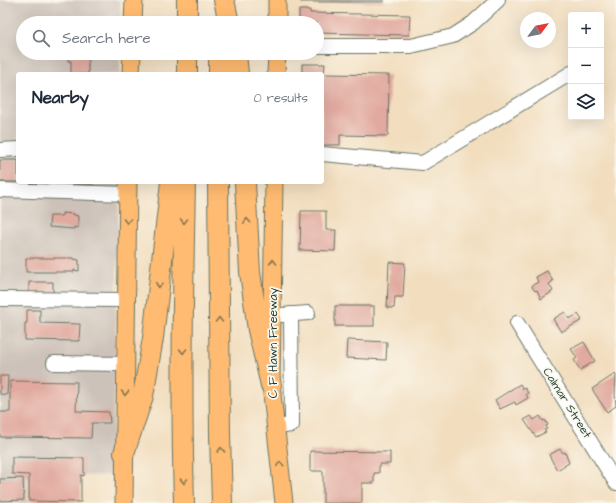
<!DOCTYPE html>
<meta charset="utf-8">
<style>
body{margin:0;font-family:"Architects Daughter",sans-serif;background:#f6f6f7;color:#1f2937}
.controls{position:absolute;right:12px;top:12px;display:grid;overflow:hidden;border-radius:4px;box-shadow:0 4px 16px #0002}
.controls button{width:36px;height:36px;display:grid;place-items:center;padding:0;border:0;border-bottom:1px solid #e0e1e3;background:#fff;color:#1f2937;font:20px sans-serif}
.compass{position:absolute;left:520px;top:12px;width:36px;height:36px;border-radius:50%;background:#fff;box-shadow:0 4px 16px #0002;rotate:58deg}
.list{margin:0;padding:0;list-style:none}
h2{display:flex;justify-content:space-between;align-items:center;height:52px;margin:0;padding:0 16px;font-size:17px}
h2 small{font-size:13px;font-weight:400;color:#747a83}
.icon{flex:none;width:22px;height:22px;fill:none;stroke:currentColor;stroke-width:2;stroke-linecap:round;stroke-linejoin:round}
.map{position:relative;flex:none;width:616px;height:503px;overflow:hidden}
.search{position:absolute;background:#fff;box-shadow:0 4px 16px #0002;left:16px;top:16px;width:308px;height:44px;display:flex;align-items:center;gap:10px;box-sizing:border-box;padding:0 14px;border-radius:22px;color:#747a83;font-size:15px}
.panel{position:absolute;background:#fff;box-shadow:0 4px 16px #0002;left:16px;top:72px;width:308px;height:112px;border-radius:4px}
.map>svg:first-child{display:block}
.industrial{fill:#cdc2b9}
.building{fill:#e1a99f}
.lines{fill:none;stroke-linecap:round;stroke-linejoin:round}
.minor-casing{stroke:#697565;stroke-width:16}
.major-casing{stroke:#697565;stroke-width:19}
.highway-casing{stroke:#697565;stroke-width:22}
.minor{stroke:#fff;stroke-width:14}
.major{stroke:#ffbb71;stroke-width:17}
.highway{stroke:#ffbb71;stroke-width:20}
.oneway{stroke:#84764f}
.labels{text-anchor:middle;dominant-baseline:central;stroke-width:3.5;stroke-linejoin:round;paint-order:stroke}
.street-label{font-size:12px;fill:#1f3d34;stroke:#fbf7ec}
</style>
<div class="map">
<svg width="616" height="503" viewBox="0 0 616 503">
<rect width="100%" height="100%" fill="#fbf7ec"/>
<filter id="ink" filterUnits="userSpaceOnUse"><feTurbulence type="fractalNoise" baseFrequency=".025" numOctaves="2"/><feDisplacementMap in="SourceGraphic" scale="8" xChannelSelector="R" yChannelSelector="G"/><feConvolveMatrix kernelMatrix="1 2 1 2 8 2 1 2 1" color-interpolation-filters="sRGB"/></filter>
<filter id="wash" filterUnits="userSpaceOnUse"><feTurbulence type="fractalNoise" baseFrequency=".012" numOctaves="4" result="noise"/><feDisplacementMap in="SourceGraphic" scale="16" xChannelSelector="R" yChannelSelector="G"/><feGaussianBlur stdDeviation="0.9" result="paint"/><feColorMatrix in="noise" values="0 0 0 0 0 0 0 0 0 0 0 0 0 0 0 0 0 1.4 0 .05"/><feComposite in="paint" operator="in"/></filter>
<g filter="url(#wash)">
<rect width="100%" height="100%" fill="#f2debf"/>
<!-- industrial -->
<path class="industrial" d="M 0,0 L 120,0 L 120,23 L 23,23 L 23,53 L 120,53 L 120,74 L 18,74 L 18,182 L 119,182 L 112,475 L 27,477 L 27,503 L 0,503 Z"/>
<g id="blocks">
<!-- building -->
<g class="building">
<rect x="301" y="0" width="83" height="2"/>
<path d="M 299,10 L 310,10 L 310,13 L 410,15 L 409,35 L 317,33 L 317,23 L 299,23 Z"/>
<path d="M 71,56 L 88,56 L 88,74 L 71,74 L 71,61 L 68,61 L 68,57 L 71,57 Z"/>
<path d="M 302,64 L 325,64 L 324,74 L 389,75 L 388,136 L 340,135 L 340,145 L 322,145 L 322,74 L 302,74 Z"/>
<rect x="0" y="160" width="18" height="22"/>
<rect x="74" y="182" width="19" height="2"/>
<path d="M 301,211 L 326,211 L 326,230 L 336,230 L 335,251 L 300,250 Z"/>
<path d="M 62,213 L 74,214 L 74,215 L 78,216 L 78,228 L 74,227 L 74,229 L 49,227 L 50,216 L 62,216 Z"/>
<path d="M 26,258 L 74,258 L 74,259 L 79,260 L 79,271 L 74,270 L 74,272 L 26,272 Z"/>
<path d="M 389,262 L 405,263 L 403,297 L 395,297 L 394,308 L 387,308 Z"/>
<path d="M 547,271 L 553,281 L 549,284 L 553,291 L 541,299 L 537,290 L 535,291 L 532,287 L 533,285 L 538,282 L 536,277 Z"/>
<path d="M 29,282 L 53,282 L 53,295 L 29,294 Z"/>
<rect x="335" y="306" width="39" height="20"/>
<path d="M 27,310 L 40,310 L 40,323 L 80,324 L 79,341 L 25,340 L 25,323 L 27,323 Z"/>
<path d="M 565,312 L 569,319 L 578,314 L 582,320 L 561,332 L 553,319 Z"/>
<path d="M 347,340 L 387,342 L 386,360 L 346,358 Z"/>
<path d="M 584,342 L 595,361 L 580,370 L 574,360 L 577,358 L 571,349 Z"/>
<path d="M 615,374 L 616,376 L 615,394 L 616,406 L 607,412 L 592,389 Z"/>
<path d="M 0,376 L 8,376 L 7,395 L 0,394 Z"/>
<path d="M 10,381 L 77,382 L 76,411 L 109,412 L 110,423 L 92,423 L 91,438 L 0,437 L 0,412 L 10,412 Z"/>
<path d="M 520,384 L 523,389 L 525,388 L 528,393 L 526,394 L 528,398 L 516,405 L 515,402 L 500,409 L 495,400 Z"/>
<path d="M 531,416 L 534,420 L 540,416 L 543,421 L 545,420 L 548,425 L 546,426 L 547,429 L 544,430 L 546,432 L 536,437 L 524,420 Z"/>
<path d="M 560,449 L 563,453 L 565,452 L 569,463 L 557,470 L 549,455 Z"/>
<path d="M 310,451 L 390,452 L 390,464 L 379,464 L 379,473 L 374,473 L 374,483 L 362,483 L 362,503 L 323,503 L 323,471 L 310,471 Z"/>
<path d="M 12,457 L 84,458 L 84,476 L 81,475 L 81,502 L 29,501 L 29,475 L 12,474 Z"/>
<path d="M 23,478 L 24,500 L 0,501 L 0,479 Z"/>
</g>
</g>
</g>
<g filter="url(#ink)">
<use href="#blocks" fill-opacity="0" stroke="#697565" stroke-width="1"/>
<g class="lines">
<!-- minor casing -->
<g class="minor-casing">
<g id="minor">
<path d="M 317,46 L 411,46 L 453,36 L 473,23 L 498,0"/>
<path d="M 0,150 L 18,149"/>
<path d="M 322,154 L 423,163 L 571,73"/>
<path d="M 0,190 L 128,194"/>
<path d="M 0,299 L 126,300"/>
<path d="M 282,315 L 308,313"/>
<path d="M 517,323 L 616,483"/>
<path d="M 54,363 L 125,364"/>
<path d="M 276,427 L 292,425 L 291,314"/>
</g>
</g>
<!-- major casing -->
<g class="major-casing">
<g id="major">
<path d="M 133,23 L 134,0"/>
<path d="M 277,23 L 277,0"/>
<path d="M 131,74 L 132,53"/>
<path d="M 276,74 L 277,53"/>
<path d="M 274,182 L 271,385 L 284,503"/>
<path d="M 124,503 L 128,182"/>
</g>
</g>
<!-- highway casing -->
<g class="highway-casing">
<g id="highway">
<path d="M 224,0 L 229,23"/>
<path d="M 187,23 L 187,0"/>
<path d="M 236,53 L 238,74"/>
<path d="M 187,74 L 187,53"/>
<path d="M 219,74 L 219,53"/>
<path d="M 218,182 L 220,435 L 222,503"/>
<path d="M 245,182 L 250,272 L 258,330 L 271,385"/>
<path d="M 124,453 L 143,396 L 153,338 L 171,182"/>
<path d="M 184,503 C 181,396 183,289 185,182"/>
</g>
</g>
<!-- minor -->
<use href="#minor" class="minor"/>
<!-- major -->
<use href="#major" class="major"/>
<!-- highway -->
<use href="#highway" class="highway"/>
</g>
<!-- one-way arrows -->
<defs><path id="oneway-chevron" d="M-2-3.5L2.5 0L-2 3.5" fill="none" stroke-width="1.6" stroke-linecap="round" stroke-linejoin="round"/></defs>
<g class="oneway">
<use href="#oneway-chevron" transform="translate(127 221) rotate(91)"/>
<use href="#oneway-chevron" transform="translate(184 221) rotate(91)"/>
<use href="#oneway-chevron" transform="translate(247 221) rotate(-94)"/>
<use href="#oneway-chevron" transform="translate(273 262) rotate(-89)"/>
<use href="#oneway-chevron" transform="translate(159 285) rotate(96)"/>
<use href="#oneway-chevron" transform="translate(219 320) rotate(-90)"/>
<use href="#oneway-chevron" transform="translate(183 351) rotate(90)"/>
<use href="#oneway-chevron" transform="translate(125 393) rotate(91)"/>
<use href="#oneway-chevron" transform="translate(221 450) rotate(-92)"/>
<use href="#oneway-chevron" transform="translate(280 464) rotate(-96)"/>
<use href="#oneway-chevron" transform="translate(184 481) rotate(88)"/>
</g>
</g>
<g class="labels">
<!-- street labels -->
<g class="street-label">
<text transform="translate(273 343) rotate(-90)">C F Hawn Freeway</text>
<text transform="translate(567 403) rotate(58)">Calmar Street</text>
</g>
</g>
</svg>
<div class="controls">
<button>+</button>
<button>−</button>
<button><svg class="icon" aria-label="layers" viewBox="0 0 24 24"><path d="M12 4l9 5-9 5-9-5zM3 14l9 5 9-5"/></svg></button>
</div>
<svg class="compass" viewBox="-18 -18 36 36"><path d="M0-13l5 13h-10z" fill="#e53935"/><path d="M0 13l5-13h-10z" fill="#747a83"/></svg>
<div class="search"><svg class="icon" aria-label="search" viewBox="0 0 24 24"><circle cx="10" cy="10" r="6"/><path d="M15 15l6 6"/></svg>Search here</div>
<section class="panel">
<h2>Nearby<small>0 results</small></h2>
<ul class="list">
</ul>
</section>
</div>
